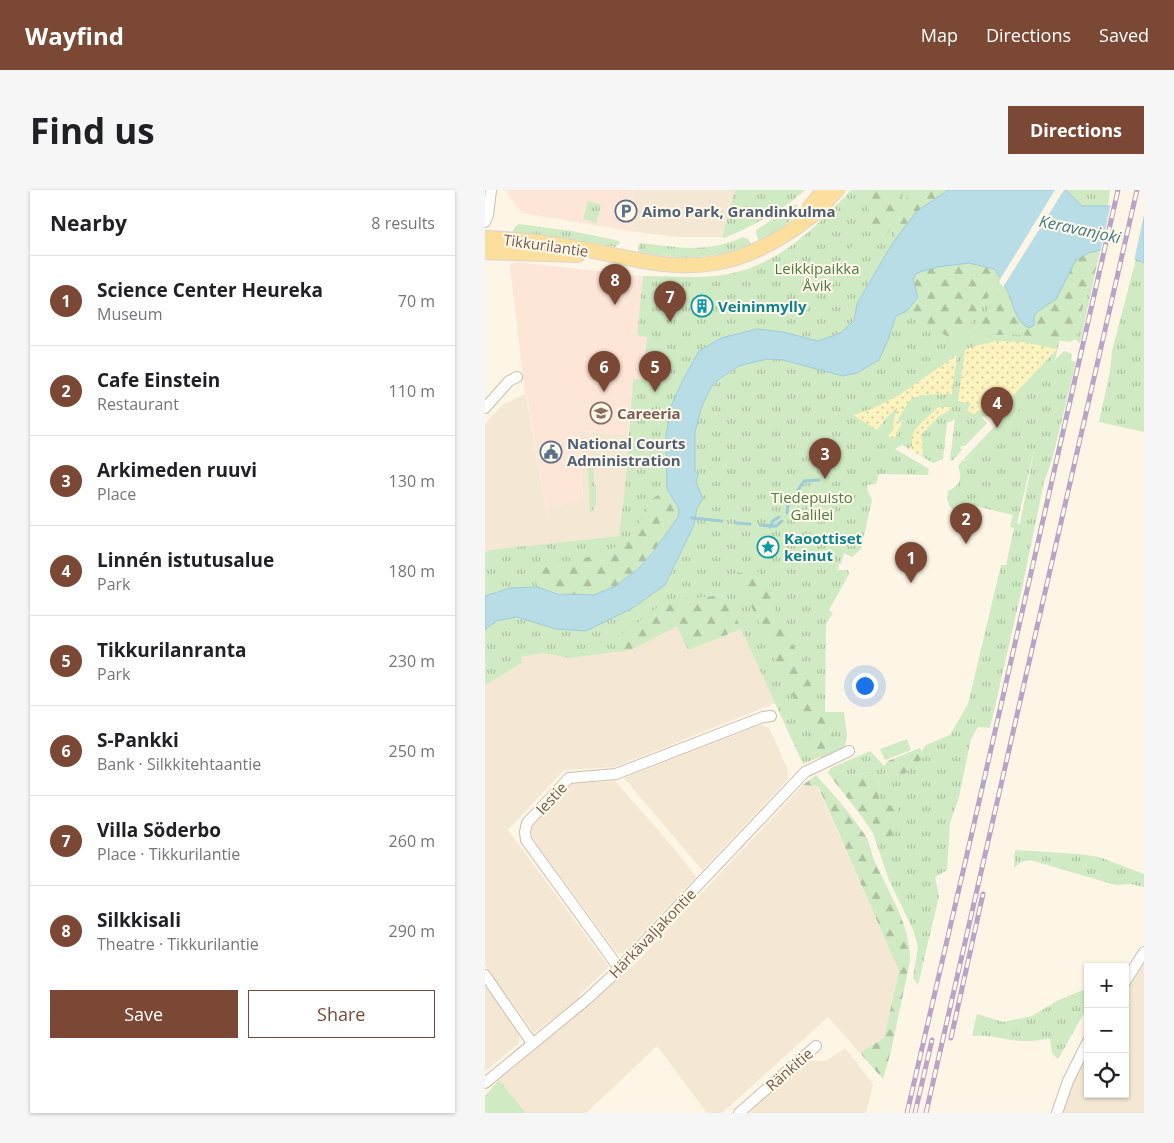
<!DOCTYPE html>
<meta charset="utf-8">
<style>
body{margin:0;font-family:"Open Sans",sans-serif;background:#f6f6f6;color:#202124}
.controls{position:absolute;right:15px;bottom:15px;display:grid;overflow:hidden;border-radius:0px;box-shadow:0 1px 4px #0004}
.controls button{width:45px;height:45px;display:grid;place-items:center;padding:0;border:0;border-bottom:1px solid #e0e0e0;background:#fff;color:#202124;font:25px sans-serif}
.you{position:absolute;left:379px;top:495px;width:18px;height:18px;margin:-12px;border:4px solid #fff;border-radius:50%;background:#1a73e8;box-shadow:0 0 0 8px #1a73e833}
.badge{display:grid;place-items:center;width:32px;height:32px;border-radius:50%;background:#7a4834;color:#fff;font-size:16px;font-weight:700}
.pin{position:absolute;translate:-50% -41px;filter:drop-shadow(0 1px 2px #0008)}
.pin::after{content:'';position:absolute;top:26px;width:18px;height:15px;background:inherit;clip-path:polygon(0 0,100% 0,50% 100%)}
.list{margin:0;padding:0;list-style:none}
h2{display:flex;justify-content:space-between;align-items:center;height:65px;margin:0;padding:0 20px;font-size:21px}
h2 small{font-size:16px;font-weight:400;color:#757577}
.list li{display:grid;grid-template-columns:32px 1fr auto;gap:15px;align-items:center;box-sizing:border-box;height:90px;padding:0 20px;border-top:1px solid #e0e0e0}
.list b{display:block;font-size:19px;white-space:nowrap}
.list p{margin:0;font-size:16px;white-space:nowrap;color:#757577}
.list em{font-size:16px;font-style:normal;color:#757577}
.actions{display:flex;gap:10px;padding:15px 20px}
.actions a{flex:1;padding:11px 0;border:1px solid #7a4834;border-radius:0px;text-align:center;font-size:18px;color:#7a4834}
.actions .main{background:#7a4834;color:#fff}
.icon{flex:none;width:28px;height:28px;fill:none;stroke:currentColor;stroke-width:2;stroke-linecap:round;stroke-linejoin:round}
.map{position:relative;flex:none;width:659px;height:923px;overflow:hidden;border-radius:0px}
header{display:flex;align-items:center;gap:30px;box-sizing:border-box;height:70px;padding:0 25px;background:#7a4834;color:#fff}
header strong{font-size:24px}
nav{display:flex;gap:28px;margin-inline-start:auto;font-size:18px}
.intro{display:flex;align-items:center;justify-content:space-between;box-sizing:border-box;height:120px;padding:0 30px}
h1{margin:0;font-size:35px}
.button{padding:12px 22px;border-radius:0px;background:#7a4834;color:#fff;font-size:18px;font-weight:700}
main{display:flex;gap:30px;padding:0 30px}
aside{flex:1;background:#fff;border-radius:0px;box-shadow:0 1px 4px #0004}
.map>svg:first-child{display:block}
.residential{fill:#f4e7d3}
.commercial{fill:#fde6d8}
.grass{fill:url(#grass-tufts);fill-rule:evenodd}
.forest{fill:url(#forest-firs)}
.sand{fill:url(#sand-dots)}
.garden{fill:#d0eac3}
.water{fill:#b9dde6;stroke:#9fcbd8}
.pier{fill:#fdf5e5}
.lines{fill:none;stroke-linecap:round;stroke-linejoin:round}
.stream{stroke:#9fcbd8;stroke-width:3}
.minor-casing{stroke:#cebdab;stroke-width:12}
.major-casing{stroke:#dbd5d0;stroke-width:16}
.minor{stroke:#fff;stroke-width:10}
.major{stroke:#fcdf9d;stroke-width:14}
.rail-casing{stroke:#b9a3c6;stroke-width:5}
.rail{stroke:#fff9eb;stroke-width:3;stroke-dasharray:9;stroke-linecap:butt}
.labels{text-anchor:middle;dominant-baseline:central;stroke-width:4;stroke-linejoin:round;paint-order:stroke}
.service-label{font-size:15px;font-weight:bold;fill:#4e5e75;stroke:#fff9eb;text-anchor:start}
.street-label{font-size:15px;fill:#765c4a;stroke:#fff9eb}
.park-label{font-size:15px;fill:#4e7c42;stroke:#fff9eb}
.culture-label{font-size:15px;font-weight:bold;fill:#0d838f;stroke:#fff9eb;text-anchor:start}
.education-label{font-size:15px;font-weight:bold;fill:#785e54;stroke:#fff9eb;text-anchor:start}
.water-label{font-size:16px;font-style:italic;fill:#43798a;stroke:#fff9eb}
</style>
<header>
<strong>Wayfind</strong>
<nav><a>Map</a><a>Directions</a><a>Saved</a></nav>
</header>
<div class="intro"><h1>Find us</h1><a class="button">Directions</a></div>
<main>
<aside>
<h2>Nearby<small>8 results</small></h2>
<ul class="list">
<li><span class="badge">1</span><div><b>Science Center Heureka</b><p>Museum</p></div><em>70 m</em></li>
<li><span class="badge">2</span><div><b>Cafe Einstein</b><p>Restaurant</p></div><em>110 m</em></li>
<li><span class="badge">3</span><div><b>Arkimeden ruuvi</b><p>Place</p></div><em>130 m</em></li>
<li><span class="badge">4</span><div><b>Linnén istutusalue</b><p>Park</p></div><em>180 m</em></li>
<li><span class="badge">5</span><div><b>Tikkurilanranta</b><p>Park</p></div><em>230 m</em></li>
<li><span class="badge">6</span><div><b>S-Pankki</b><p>Bank · Silkkitehtaantie</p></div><em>250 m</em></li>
<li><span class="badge">7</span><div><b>Villa Söderbo</b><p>Place · Tikkurilantie</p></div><em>260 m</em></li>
<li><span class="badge">8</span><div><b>Silkkisali</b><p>Theatre · Tikkurilantie</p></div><em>290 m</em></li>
</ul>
<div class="actions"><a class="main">Save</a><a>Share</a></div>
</aside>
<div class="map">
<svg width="659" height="923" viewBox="0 0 659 923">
<defs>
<pattern id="grass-tufts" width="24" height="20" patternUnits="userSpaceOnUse" patternTransform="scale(1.25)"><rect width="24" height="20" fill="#d0eac3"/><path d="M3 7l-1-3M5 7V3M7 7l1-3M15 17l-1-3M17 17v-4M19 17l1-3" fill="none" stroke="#adc1a0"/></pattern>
<pattern id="forest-firs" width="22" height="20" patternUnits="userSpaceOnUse" patternTransform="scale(1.25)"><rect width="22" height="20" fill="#d0eac3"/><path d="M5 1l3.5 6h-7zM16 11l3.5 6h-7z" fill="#adc1a0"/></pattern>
<pattern id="sand-dots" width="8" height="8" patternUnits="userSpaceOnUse" patternTransform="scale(1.25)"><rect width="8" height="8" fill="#fcf3bf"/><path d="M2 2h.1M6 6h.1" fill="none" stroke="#d1c89d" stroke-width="1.8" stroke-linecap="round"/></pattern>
</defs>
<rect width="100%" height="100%" fill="#fdf5e5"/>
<!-- residential -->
<g class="residential">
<path d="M 149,0 L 250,0 L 237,47 L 192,47 L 145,41 Z"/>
<path d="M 38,205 L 41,205 L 62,326 L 64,328 L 65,316 L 98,311 L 95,241 L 143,245 L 140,297 L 134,346 L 5,360 L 0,362 L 0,234 L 17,215 Z"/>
<path d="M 192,435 L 203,460 L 256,439 L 290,513 L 130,577 L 79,580 L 23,640 L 124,777 L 93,806 L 94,808 L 49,843 L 0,775 L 0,495 L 37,473 L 35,467 L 58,463 L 86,468 L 145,460 Z"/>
<path d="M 276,535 L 284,538 L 302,578 L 303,586 L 300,592 L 217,680 L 139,588 Z"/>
<path d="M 130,591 L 191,661 L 211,687 L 139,763 L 133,764 L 48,649 L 46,641 L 49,633 L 86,594 Z"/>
<path d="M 318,595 L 332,596 L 414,781 L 399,848 L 375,863 L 343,827 L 237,923 L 222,923 L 172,856 L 101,923 L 41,923 L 14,890 L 152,772 L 281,635 Z"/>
<path d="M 659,774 L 659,923 L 577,923 L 594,879 L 603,862 L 603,904 L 640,904 L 640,801 Z"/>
<path d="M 0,795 L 33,839 L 34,845 L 34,853 L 0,881 Z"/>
<path d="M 360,858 L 388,894 L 381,923 L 264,923 L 323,871 L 341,871 Z"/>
</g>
<!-- commercial -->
<g class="commercial">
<path d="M 23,0 L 149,0 L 145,41 L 37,23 L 22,3 Z"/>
<path d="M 30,72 L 158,86 L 152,145 L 162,146 L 157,190 L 148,190 L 143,245 L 95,241 L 98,312 L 65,316 L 65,328 L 62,326 L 42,205 L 40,205 L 25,75 Z"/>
</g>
<!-- grass -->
<g class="grass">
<path d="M 250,0 L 320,0 C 298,20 268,36 240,48 L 237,47 Z"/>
<path d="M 366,0 L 463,0 L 431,22 L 407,54 L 372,114 L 369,130 L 356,143 L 333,151 L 272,139 L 236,148 L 214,161 L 194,319 L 131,396 L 25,398 L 0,406 L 0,362 L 5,360 L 134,346 L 140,297 L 148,189 L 157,190 L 162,147 L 152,145 L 158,86 C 182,86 207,88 231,86 C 289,80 328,40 366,0 Z"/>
<path d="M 581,0 L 625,0 L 623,16 L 597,16 Z"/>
<path d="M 103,11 L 116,15 L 111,33 L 98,29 Z"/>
<path d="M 312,14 C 313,32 288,44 274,51 L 271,44 L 271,40 Z"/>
<path d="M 34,34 L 87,41 L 134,51 L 135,53 L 130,57 L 27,43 L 30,37 Z"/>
<path d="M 258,47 L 263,49 L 267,55 C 221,70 200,70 153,62 L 154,54 L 157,53 C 194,58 223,63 258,47 Z"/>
<path d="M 594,69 L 570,170 L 579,161 L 587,164 L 586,171 L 591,172 L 567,270 L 559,292 L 537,398 L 505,538 L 493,537 L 486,549 L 474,607 L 465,633 L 462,680 L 450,687 L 454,706 L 433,795 L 428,788 L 433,757 L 429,742 L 404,690 L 388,643 L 377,627 L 384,627 L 398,648 L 392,614 L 395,593 L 387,582 L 359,586 L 346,578 L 385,561 L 399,576 L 404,588 L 439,567 L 437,561 L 441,555 L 465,545 L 483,514 L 516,375 L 521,375 L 529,338 L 525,337 L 528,325 L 478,313 L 475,323 L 465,317 L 462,309 L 463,301 C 475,296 478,287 473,276 L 477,271 L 482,270 L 484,268 L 487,270 L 489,267 L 486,263 L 487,262 L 493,262 L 517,239 L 515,237 L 523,228 L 510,225 L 496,227 L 502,233 L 480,256 L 477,256 L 475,258 L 477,260 L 467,271 L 465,270 L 470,229 L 462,233 L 458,269 L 448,273 L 436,266 L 438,263 L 436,246 L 424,259 L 417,255 L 410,259 L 444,279 L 443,285 L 394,284 L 391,294 L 382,295 L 383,302 L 387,310 L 376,359 L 367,367 L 359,363 L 356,374 L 354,374 L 353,380 L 363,380 L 364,384 L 344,420 L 348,423 L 341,434 L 340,522 L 359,522 L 362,546 L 360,555 L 358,558 L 337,568 L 335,567 L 318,574 L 256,439 L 203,460 L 192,436 L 145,460 L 86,468 L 58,463 L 36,467 L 37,473 L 0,495 L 0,440 L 11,431 L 32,427 L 71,439 L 101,441 L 146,419 L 180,395 L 209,335 L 212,318 L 217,309 L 211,292 L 213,285 L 210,281 L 210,242 L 217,216 L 226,197 L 254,176 L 282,169 L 298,170 L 358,186 L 372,183 L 403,150 L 411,126 L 432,107 L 509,79 L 522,99 ZM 550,256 L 535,334 L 532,333 Z"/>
<path d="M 651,69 L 659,73 L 659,242 L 614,232 L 625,181 L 627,161 Z"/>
<path d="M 611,79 L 595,153 L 590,149 L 604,91 Z"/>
<path d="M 103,278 L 109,278 L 109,295 L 111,295 L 111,315 L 109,316 L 108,322 L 105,322 Z"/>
<path d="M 530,660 L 593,664 L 614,667 L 659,684 L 659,697 L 646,694 L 631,695 L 545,670 L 536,672 L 529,678 Z"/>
<path d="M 603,798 L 603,816 L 573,869 L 567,863 L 565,849 C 558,849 551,851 544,851 C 524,852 507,843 487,846 L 492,824 L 518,832 L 547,826 L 572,811 Z"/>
<path d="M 14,890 L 41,923 L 0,923 L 0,906 Z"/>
</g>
<!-- forest -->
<g class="forest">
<path d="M 378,0 L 418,0 L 414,27 L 400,47 L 395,48 L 392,42 L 388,42 L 386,27 Z"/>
<path d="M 423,0 L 463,0 L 431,22 L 407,54 L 405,49 L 418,29 Z"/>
<path d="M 615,60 L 611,79 L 604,91 L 590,149 L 585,152 C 556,147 527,141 498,147 L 489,142 L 519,95 C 528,108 529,126 541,137 L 549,135 C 549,117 559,120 570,110 C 581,100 582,83 591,72 C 596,64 607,62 615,60 Z"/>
<path d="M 484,73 L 509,79 L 515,89 L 477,147 L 469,150 L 434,131 L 425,117 L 432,107 L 428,90 C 436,74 468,75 484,73 Z"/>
<path d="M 182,299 C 185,305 192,313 194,319 C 195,326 188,334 184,339 C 168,363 138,402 108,405 C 89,408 69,402 52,397 L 49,374 L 92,370 L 115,364 L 142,351 L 153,335 L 163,312 Z"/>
<path d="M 274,381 C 294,429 320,475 337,524 L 340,527 L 351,554 L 333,561 L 256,394 L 252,382 L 268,386 Z"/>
<path d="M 241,405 L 256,439 L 203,460 L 192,436 L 145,460 L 134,462 L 127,450 L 148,437 L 168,420 L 188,410 Z"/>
<path d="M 435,558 L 439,567 L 418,585 L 404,588 L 399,576 L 403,571 Z"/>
<path d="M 346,578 L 359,586 L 387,582 L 395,593 L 393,614 L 413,616 L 405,654 L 398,648 L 384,628 L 377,627 L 343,583 Z"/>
<path d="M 331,585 C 348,604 366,624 380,645 C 385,652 386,662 389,670 C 403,702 426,735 425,771 L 406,861 L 398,889 L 375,863 L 399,848 L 414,781 L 333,596 L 318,595 Z"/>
</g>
<!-- sand -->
<g class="sand">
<path d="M 511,151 L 538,152 L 572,159 L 512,223 L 501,215 L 499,219 L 489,224 L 482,221 L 485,214 L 473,211 L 480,160 L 489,156 Z"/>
<path d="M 472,165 L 467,204 L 437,205 L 426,209 L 414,227 L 412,235 L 418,230 L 409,250 L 403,246 L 409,238 L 408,235 L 412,218 L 403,226 L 392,240 L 368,225 L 389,218 L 414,205 Z"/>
<path d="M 453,217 L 465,217 L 464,221 L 454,226 L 436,245 L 438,263 L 436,266 L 424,259 L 427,256 L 427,247 L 430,239 Z"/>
</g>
<!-- garden -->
<g class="garden">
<path d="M 381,37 L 362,72 L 362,84 L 358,84 L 360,66 Z"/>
<path d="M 536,208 L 541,213 L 530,224 L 528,223 L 522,230 L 523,231 L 515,237 L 517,239 L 494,261 L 495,263 L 494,265 L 487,262 L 486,263 L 490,267 L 487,270 L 484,268 L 477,271 Z"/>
<path d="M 422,549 L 426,560 L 400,570 L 395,559 Z"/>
<path d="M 11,898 L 32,923 L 0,923 L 0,908 Z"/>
</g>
<!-- water -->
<path class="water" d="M 463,0 L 581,0 L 597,16 L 634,16 L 659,21 L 659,73 L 624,58 L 603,63 L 591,70 L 571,109 L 552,122 L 549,126 L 549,135 L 544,138 C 530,132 528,112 522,100 C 519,93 514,86 509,79 L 484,73 L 453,77 L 438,81 L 431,84 L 428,90 L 433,107 L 422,121 L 411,126 L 403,150 L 394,170 L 372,183 L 358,186 L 298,170 L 282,169 L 254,176 L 235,189 L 226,197 L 217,216 L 210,242 L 210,281 L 213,285 L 211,292 L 218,309 L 212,318 L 209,335 L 180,395 L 146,419 L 101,441 L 71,439 L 32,427 L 11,431 L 0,440 L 0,406 L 25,398 L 52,397 L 73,404 L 109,405 L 131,396 L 154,378 L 168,362 L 193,327 L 194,319 L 182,299 L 181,245 L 187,214 L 198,190 L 214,161 L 236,148 L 272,139 L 298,142 L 333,151 L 356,143 L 369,130 L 372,114 L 407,54 L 431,22 Z"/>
<!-- pier -->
<g class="pier">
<path d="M 570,0 L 579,0 L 518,97 L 514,91 Z"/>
<path d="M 626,13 L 659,19 L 659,25 L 649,71 L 624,61 L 615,63 Z"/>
</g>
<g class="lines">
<!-- stream -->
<g class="stream">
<path d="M 302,323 L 303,315 L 312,308 L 313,300 L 319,291 L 334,290"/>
<path d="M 207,328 L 237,331"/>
<path d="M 251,333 L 265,334"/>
<path d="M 275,335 L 291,336 L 297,331"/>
<path d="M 285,337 L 288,331 L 294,327"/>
</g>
<!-- minor casing -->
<g class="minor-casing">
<g id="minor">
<path d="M 0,32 L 3,25 L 6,0"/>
<path d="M 0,218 L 24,191 L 32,187"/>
<path d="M 134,778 L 41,650 L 40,642 L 42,633 L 84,588 L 131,584 L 278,527 L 286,526"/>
<path d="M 0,785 L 47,853"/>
<path d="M 640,792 L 659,762"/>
<path d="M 0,893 L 101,810 L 126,787 L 320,582 L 364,561"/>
<path d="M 254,923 L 331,856"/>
<path d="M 572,923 L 583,891 L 603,851"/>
</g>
</g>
<!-- major casing -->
<g class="major-casing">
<g id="major">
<path d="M 324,18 L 339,0"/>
<path d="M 0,48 C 33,49 66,53 98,59 C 141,67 186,81 230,73 C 266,67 300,47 328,25 C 337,18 344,8 352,0"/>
<path d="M 0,62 L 93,65"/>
</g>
</g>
<!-- minor -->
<use href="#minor" class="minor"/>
<!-- major -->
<use href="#major" class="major"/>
<!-- rail casing -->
<g class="rail-casing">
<g id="rail">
<path d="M 466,848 L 498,704"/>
<path d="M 422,923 L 489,634 L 633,0"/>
<path d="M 430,923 L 447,850"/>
<path d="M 441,923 L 652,0"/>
</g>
</g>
<!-- rail -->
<use href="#rail" class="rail"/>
</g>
<!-- icons -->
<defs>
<g id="parking-ring" transform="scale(1.125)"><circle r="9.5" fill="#fff9eb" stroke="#5c6f8a" stroke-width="1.5"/><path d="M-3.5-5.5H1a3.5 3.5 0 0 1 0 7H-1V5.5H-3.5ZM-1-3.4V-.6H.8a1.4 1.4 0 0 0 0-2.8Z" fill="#5c6f8a"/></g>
<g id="building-ring" transform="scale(1.125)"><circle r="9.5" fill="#fff9eb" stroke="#0f9aa8" stroke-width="1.5"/><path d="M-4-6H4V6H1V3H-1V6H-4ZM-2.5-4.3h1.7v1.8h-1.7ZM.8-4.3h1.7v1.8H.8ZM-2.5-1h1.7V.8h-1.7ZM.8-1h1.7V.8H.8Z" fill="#0f9aa8"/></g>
<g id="school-ring" transform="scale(1.125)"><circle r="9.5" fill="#fff9eb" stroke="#8d6e63" stroke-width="1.5"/><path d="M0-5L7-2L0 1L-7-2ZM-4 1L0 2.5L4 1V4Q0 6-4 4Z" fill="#8d6e63"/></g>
<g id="civic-ring" transform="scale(1.125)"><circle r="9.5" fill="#fff9eb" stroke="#5c6f8a" stroke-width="1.5"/><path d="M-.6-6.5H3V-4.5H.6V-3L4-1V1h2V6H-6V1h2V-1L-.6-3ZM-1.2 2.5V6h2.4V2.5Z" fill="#5c6f8a"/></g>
<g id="sight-ring" transform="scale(1.125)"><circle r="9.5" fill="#fff9eb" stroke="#0f9aa8" stroke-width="1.5"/><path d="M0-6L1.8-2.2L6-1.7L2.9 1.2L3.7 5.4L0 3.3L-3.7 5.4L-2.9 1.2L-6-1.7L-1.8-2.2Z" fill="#0f9aa8"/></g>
</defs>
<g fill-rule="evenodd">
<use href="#parking-ring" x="141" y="21"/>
<use href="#building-ring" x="217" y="116"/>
<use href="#school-ring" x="116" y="223"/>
<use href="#civic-ring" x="66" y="262"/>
<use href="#sight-ring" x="283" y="357"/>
</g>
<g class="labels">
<!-- service labels -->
<g class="service-label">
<text x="157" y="21">Aimo Park, Grandinkulma</text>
<text x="82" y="253">National Courts<tspan x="82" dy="17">Administration</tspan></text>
</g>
<!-- street labels -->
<g class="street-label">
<text transform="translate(61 55) rotate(8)">Tikkurilantie</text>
<text transform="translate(66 608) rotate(-47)">Iestie</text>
<text transform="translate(167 743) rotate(-46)">Härkävaljakontie</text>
<text transform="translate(304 879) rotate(-41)">Ränkitie</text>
</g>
<!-- park labels -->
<g class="park-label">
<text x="332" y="78">Leikkipaikka<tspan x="332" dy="17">Åvik</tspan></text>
<text x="327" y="307">Tiedepuisto<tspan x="327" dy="17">Galilei</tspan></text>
</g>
<!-- culture labels -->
<g class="culture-label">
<text x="233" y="116">Veininmylly</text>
<text x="299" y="348">Kaoottiset<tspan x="299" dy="17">keinut</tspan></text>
</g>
<!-- education labels -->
<g class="education-label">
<text x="132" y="223">Careeria</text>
</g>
<!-- water labels -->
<g class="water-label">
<text transform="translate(595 39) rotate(12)">Keravanjoki</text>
</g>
</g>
</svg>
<div class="controls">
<button>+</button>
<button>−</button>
<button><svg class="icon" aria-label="locate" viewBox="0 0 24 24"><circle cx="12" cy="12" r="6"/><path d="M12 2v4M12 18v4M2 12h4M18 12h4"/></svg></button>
</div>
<div class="you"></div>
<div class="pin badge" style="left:426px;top:393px">1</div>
<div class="pin badge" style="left:481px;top:354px">2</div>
<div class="pin badge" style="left:340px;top:289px">3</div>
<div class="pin badge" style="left:512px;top:238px">4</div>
<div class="pin badge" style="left:170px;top:202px">5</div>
<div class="pin badge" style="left:119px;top:202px">6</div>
<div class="pin badge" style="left:185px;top:132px">7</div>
<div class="pin badge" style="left:130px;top:115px">8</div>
</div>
</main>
